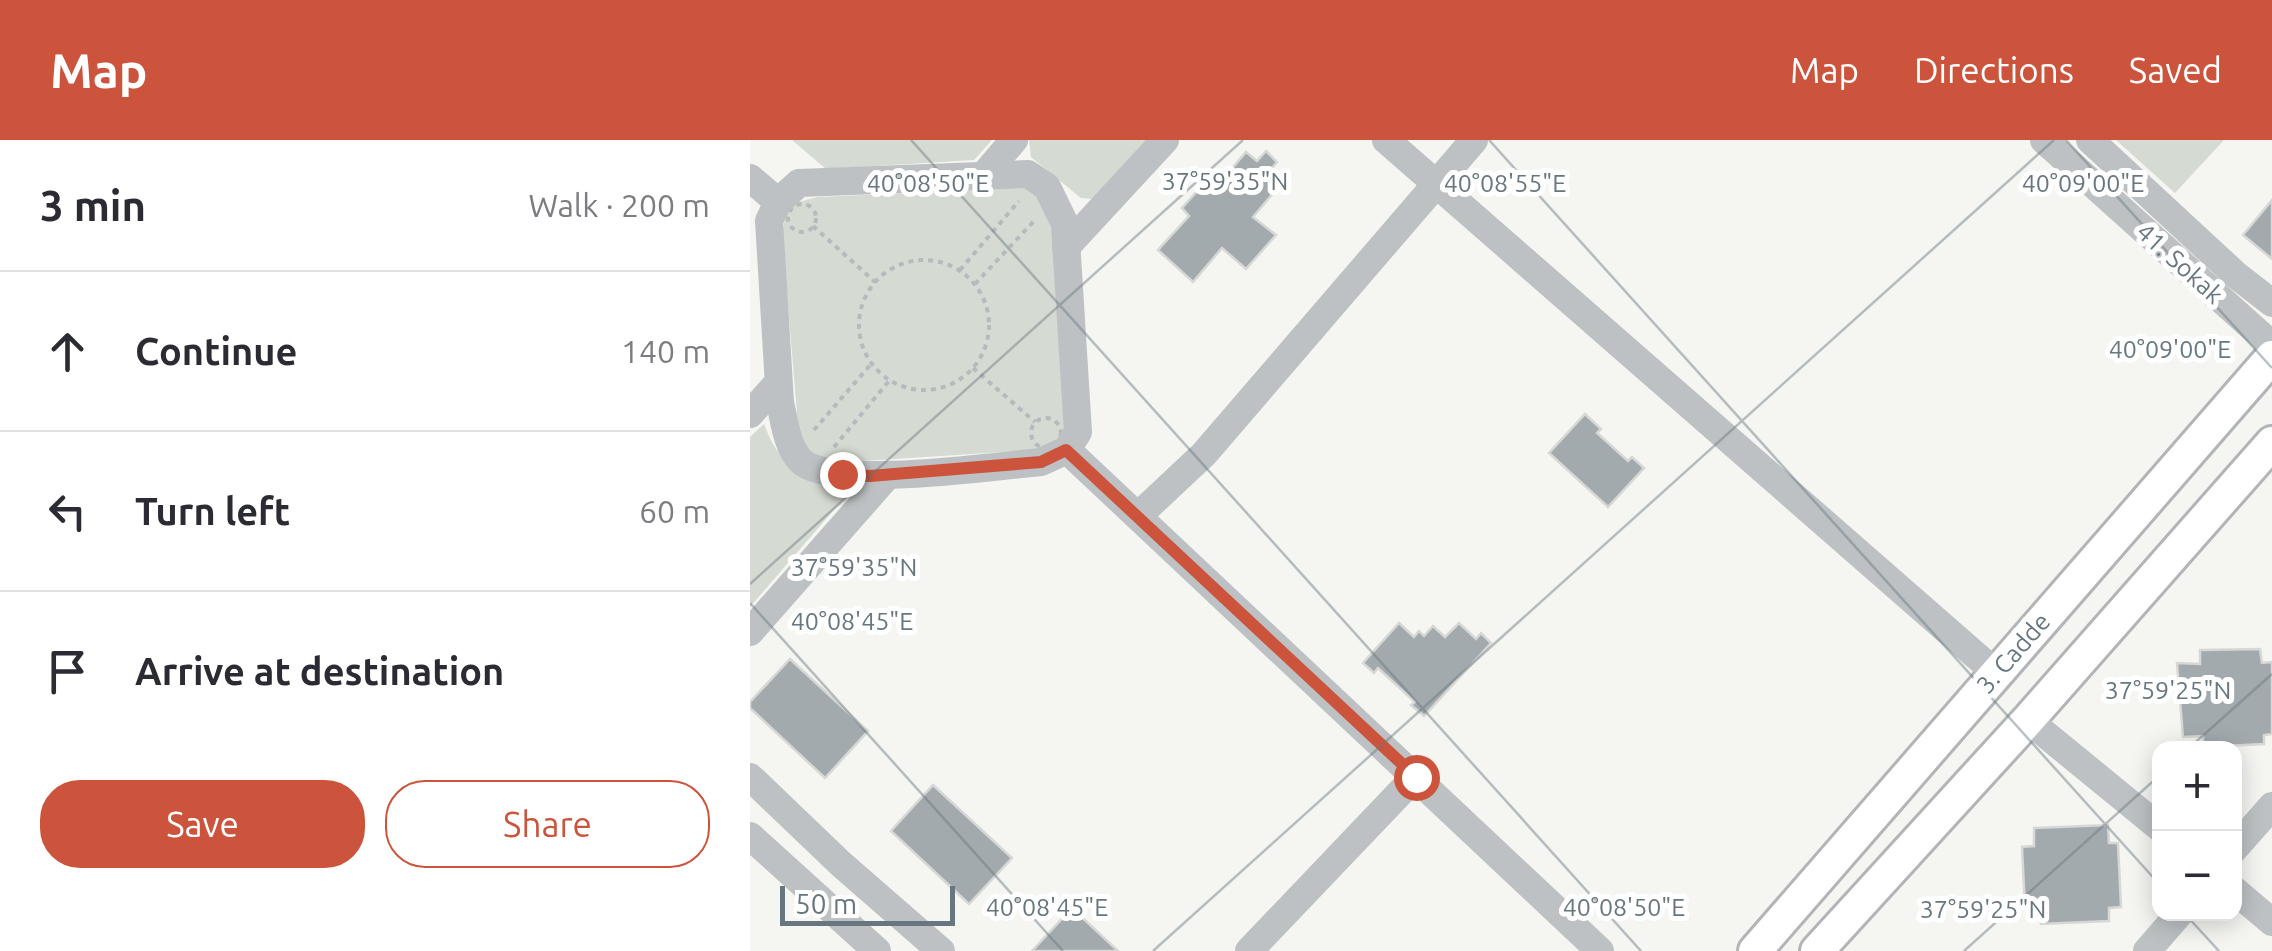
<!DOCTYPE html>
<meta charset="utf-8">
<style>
body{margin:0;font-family:Ubuntu,sans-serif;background:#f2f2f3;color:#2b2b33}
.controls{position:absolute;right:30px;bottom:30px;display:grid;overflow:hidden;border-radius:20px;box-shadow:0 5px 25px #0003}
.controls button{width:90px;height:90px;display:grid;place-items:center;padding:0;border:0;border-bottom:2px solid #e1e1e2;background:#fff;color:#2b2b33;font:50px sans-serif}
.scale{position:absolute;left:30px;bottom:25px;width:175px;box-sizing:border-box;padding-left:10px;border:5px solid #68777f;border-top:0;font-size:28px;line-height:35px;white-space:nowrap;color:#68777f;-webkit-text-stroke:8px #fff;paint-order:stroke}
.stop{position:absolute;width:30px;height:30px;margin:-22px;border:8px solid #cc543c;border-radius:50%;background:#fff}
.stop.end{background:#cc543c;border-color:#fff;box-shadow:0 2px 10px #0008}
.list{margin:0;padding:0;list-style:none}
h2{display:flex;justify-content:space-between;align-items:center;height:130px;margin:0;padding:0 40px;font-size:42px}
h2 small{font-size:32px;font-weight:400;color:#7c7c81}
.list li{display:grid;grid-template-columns:65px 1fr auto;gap:30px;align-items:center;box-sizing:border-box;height:160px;padding:0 40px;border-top:2px solid #e1e1e2}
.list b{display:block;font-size:38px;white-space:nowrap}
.list em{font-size:32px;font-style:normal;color:#7c7c81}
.actions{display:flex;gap:20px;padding:30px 40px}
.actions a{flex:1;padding:22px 0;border:2px solid #cc543c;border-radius:40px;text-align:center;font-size:35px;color:#cc543c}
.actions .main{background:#cc543c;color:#fff}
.icon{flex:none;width:55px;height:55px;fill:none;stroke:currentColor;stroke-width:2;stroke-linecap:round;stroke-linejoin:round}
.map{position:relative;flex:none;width:1522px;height:811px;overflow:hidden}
header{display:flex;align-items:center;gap:60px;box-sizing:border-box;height:140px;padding:0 50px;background:#cc543c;color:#fff}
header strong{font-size:48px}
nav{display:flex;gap:55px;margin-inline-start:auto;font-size:35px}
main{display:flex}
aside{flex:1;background:#fff}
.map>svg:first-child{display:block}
.green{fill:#d5dad2}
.building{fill:#a3aaae;stroke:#d7d7d5;stroke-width:2.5}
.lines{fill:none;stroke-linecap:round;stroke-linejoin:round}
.major-casing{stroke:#b1b5b8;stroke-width:38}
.path{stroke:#b7babc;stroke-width:4;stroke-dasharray:5 5;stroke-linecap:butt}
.minor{stroke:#bdc1c3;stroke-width:28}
.major{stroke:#fff;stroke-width:32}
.route{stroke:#cc543c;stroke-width:12}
.ticks{fill:none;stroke:#68777f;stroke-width:2.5;stroke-opacity:0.45}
.labels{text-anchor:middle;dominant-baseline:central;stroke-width:10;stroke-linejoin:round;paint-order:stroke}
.street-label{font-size:25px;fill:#68777f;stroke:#fff}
.ticks-label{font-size:25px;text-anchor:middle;fill:#68777f;stroke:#fff;stroke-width:10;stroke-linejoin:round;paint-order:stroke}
</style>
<header>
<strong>Map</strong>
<nav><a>Map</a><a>Directions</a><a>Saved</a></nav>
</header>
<main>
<aside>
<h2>3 min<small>Walk · 200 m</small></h2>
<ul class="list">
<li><svg class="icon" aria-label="ahead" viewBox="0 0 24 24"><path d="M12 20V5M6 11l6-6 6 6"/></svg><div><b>Continue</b></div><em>140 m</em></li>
<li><svg class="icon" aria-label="left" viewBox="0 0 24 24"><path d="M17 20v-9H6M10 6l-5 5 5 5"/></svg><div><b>Turn left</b></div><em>60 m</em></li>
<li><svg class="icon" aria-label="arrive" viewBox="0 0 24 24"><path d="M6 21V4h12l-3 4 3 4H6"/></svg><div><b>Arrive at destination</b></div></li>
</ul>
<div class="actions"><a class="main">Save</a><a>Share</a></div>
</aside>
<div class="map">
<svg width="1522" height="811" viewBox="0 0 1522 811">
<rect width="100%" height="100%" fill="#f5f5f2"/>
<!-- green -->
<g class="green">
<path d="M 42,0 L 242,0 L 224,20 L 76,29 Z"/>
<path d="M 279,0 L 397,0 L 343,59 L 331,58 L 281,17 Z"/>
<path d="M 1366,0 L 1474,0 L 1425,53 Z"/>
<path d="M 276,48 L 295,57 L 302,78 L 316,296 L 309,306 L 269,311 L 83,323 L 63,318 L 49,297 L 32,93 C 38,64 39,64 68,57 Z"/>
<path d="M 14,284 C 28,323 53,342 93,351 L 95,357 L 0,467 L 0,297 Z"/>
</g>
<!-- building -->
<g class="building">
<path d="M 516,11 L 527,22 L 522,28 L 535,39 L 503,77 L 526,95 L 496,129 L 472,108 L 443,142 L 408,110 L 439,76 L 432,68 L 459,38 L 467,46 L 496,12 L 507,21 Z"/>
<path d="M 1522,60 L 1522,119 L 1493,95 Z"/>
<path d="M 835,274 L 851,289 L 847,293 L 878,321 L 882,317 L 894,328 L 858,367 L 799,313 Z"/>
<path d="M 649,483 L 664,497 L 669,491 L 674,496 L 683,486 L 695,497 L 709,483 L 726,499 L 731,493 L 741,503 L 674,576 L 661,565 L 665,562 L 628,528 L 624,533 L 613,523 Z"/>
<path d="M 1510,509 L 1512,523 L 1522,522 L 1522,594 L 1514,595 L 1514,604 L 1453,607 L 1453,596 L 1433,597 L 1427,523 L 1450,524 L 1450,510 Z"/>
<path d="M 40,519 L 118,591 L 75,638 L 0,568 L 0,562 Z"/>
<path d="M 183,645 L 262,718 L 219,764 L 141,691 Z"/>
<path d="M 1358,685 L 1359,703 L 1368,703 L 1371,767 L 1359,768 L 1359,781 L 1291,784 L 1291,767 L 1275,768 L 1272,707 L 1284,706 L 1284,688 Z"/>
<path d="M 322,768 L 368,811 L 282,811 Z"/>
</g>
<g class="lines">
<!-- major casing -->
<g class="major-casing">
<g id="major">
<path d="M 1005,811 L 1522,217"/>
<path d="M 1067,811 L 1278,580 L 1522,303"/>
</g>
</g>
<!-- path -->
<g class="path">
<circle cx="52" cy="78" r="14"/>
<path d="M 63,86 L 125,142"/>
<circle cx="174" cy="185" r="65"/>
<path d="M 210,130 L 269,61"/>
<path d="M 225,144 L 284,81"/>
<path d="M 223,228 L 285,282"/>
<circle cx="296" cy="293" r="15"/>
<path d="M 64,290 L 122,223"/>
<path d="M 84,307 L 139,241"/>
</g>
<!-- minor -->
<g class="minor">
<path d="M 636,0 L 1246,533"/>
<path d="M 1294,0 L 1522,205"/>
<path d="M 1340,0 L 1486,135 L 1522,163"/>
<path d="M 278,34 L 297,47 L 315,84 L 328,292 L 317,310 L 291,322 C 246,326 81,350 51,321 C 37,308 34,280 30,262 L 19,81 L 28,62 L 49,43 Z"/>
<path d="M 234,35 L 264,0"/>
<path d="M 0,38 L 28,62"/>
<path d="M 316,107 L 415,0"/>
<path d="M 0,274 L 28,243"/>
<path d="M 317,310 L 850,811"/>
<path d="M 389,375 L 454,314 L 724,0"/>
<path d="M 0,492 L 138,335"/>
<path d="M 1278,580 L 1410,688"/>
<path d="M 0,637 L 91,724 L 191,811"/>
<path d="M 0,696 L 127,811"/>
<path d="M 1484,709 L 1522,666"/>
<path d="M 1484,750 L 1522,782"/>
<path d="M 499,811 L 665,637"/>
<path d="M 1397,811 L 1429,774"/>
</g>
<!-- major -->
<use href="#major" class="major"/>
</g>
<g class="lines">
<!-- route -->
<path class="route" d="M 92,334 L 120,336 L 291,322 L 316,310 L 666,637"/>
</g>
<!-- ticks -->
<path class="ticks" d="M 161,0 L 891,811M 739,0 L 1410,745M 1316,0 L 1522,228M 0,444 L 493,0M 0,463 L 313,811M 1439,608 L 1522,534M 1435,774 L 1469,811M 403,811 L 1304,0M 1214,811 L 1410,635"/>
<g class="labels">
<!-- street labels -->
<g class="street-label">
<text transform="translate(1430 123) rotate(42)">41. Sokak</text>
<text transform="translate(1263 513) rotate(-49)">3. Cadde</text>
</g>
</g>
<g class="ticks-label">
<text x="475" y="50">37°59'35"N</text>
<text x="178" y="52">40°08'50"E</text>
<text x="1333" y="52">40°09'00"E</text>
<text x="755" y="52">40°08'55"E</text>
<text x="1420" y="218">40°09'00"E</text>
<text x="104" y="436">37°59'35"N</text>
<text x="102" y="490">40°08'45"E</text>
<text x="1418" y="559">37°59'25"N</text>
<text x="297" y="776">40°08'45"E</text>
<text x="874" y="776">40°08'50"E</text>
<text x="1233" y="778">37°59'25"N</text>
</g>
</svg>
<div class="controls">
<button>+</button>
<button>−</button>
</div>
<div class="scale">50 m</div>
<div class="stop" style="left:666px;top:637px"></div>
<div class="stop end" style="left:92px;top:334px"></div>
</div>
</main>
